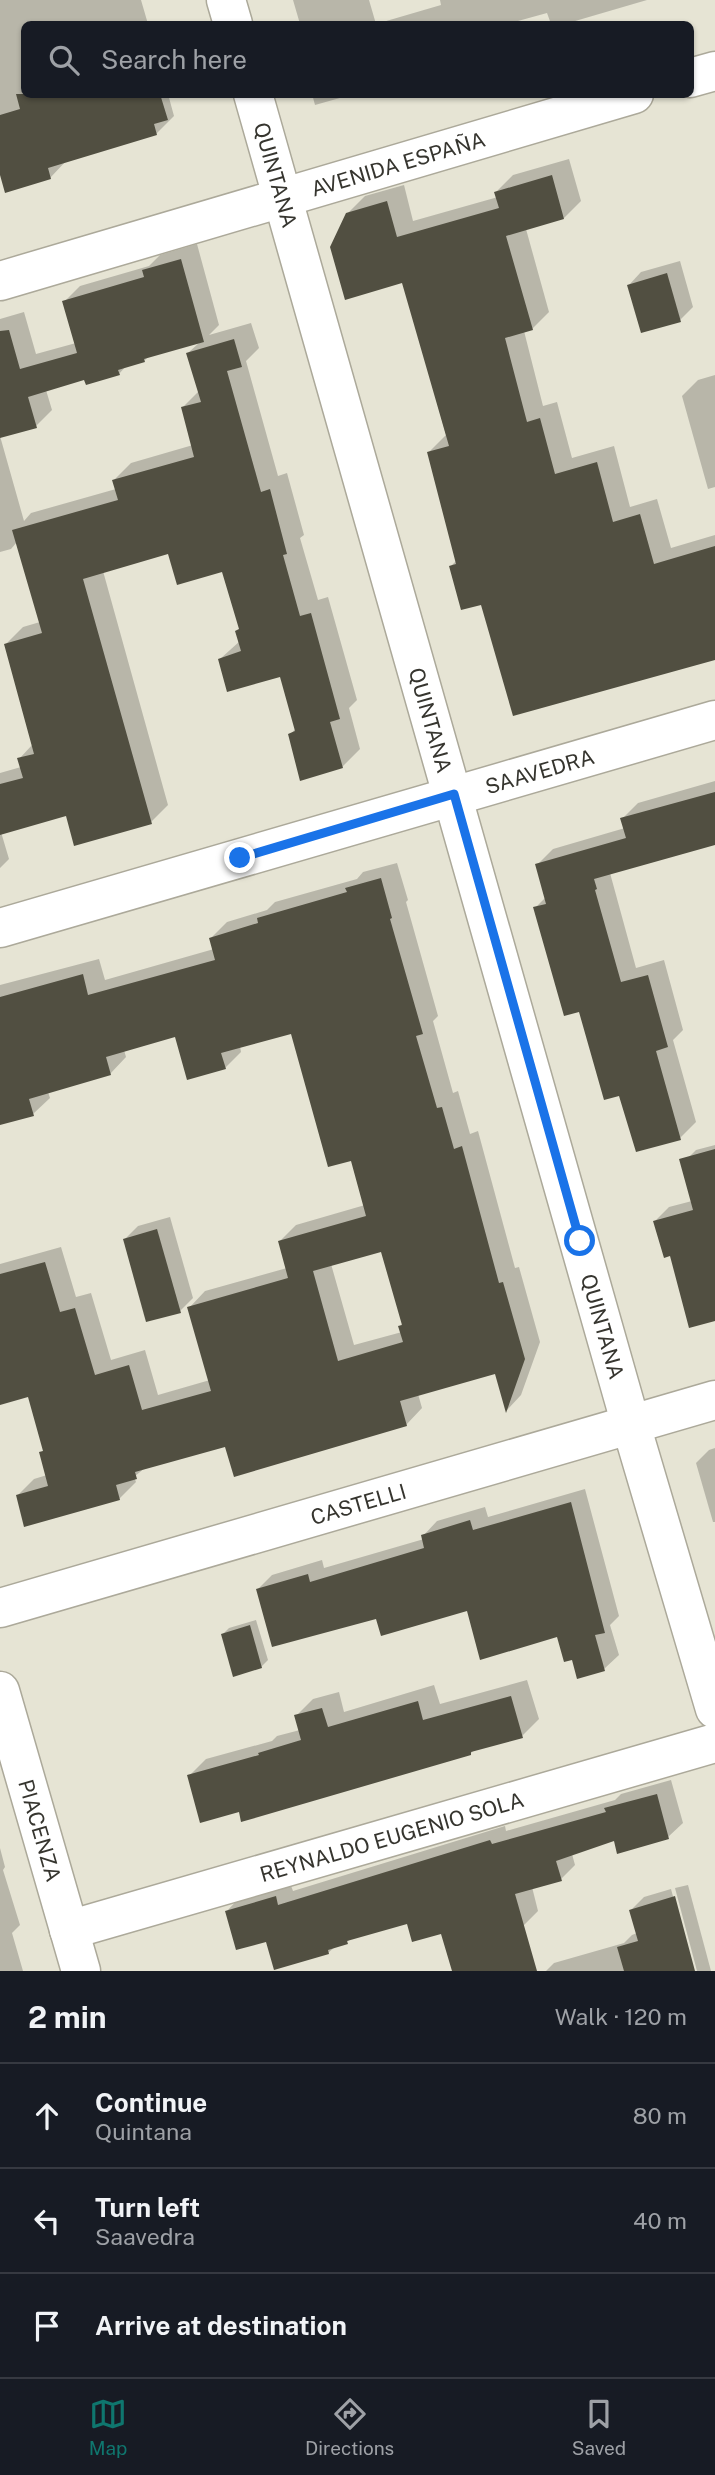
<!DOCTYPE html>
<meta charset="utf-8">
<style>
body{margin:0;font-family:"Public Sans",sans-serif;background:#20242c;color:#f1f3f6}
.stop{position:absolute;width:21px;height:21px;margin:-16px;border:5px solid #1a73e8;border-radius:50%;background:#fff}
.stop.end{background:#1a73e8;border-color:#fff;box-shadow:0 2px 7px #0008}
.list{margin:0;padding:0;list-style:none}
h2{display:flex;justify-content:space-between;align-items:center;height:91px;margin:0;padding:0 28px;font-size:30px}
h2 small{font-size:23px;font-weight:400;color:#9ea1a6}
.list li{display:grid;grid-template-columns:46px 1fr auto;gap:21px;align-items:center;box-sizing:border-box;height:105px;padding:0 28px;border-top:2px solid #363941}
.list b{display:block;font-size:26px;white-space:nowrap}
.list p{margin:0;font-size:23px;white-space:nowrap;color:#9ea1a6}
.list em{font-size:23px;font-style:normal;color:#9ea1a6}
.icon{flex:none;width:38px;height:38px;fill:none;stroke:currentColor;stroke-width:2;stroke-linecap:round;stroke-linejoin:round}
.map{position:relative;flex:none;width:715px;height:1971px;overflow:hidden}
.search{position:absolute;background:#171b24;box-shadow:0 2px 5px #0004;left:21px;right:21px;top:21px;height:77px;display:flex;align-items:center;gap:18px;box-sizing:border-box;padding:0 24px;border-radius:10px;color:#9ea1a6;font-size:26px}
.sheet{height:406px;background:#171b24}
nav{display:flex;justify-content:space-around;align-items:center;box-sizing:border-box;height:98px;border-top:2px solid #363941;background:#171b24;font-size:19px;color:#9ea1a6}
nav a{display:grid;justify-items:center;gap:4px}
nav .on{color:#0f766e}
.map>svg:first-child{display:block}
.shadow{fill:#0003;fill-rule:evenodd}
.building{fill:#514f41;fill-rule:evenodd}
.lines{fill:none;stroke-linecap:round;stroke-linejoin:round}
.minor-casing{stroke:#aca99a;stroke-width:41}
.major-casing{stroke:#aca99a;stroke-width:41}
.minor{stroke:#fff;stroke-width:38}
.major{stroke:#fff;stroke-width:38}
.route{stroke:#1a73e8;stroke-width:9}
.labels{text-anchor:middle;dominant-baseline:central;stroke-width:7;stroke-linejoin:round;paint-order:stroke}
.street-label{font-size:21px;fill:#36352f;stroke:#fff}
</style>
<div class="map">
<svg width="715" height="1971" viewBox="0 0 715 1971">
<rect width="100%" height="100%" fill="#e6e4d4"/>
<!-- shadow -->
<g class="shadow">
<path d="M 0,0 L 141,0 L 148,24 L 24,24 L 24,94 L 168,94 L 174,116 L 156,134 L 67,160 L 50,178 L 0,169 Z"/>
<path d="M 293,0 L 369,0 L 376,24 L 441,5 L 440,0 L 647,0 L 565,24 L 551,24 L 547,13 L 507,24 L 300,24 Z"/>
<path d="M 312,94 L 354,94 L 315,105 Z"/>
<path d="M 569,159 L 581,201 L 564,218 L 526,229 L 549,312 L 532,329 L 524,331 L 543,406 L 557,402 L 572,458 L 614,446 L 630,507 L 657,499 L 671,548 L 715,535 L 715,657 L 483,602 L 451,566 L 456,561 L 429,452 L 446,435 L 404,281 L 347,214 L 365,196 L 404,185 L 413,221 L 498,197 L 496,192 L 513,175 Z"/>
<path d="M 197,244 L 219,325 L 209,335 L 251,323 L 259,348 L 246,361 L 278,476 L 287,473 L 304,535 L 300,538 L 318,600 L 328,597 L 357,700 L 349,708 L 360,749 L 342,767 L 290,735 L 296,728 L 281,675 L 220,659 L 240,641 L 240,628 L 224,570 L 169,552 L 103,571 L 168,805 L 151,822 L 67,814 L 1,832 L 9,859 L 0,868 L 0,773 L 21,767 L 19,759 L 33,744 L 6,644 L 23,627 L 40,622 L 17,542 L 11,549 L 0,552 L 0,319 L 24,312 L 36,354 L 76,343 L 64,302 L 80,286 L 149,266 L 160,255 ZM 200,342 L 188,353 L 199,391 L 182,408 L 193,445 L 131,463 L 114,480 L 116,489 L 31,513 L 24,521 L 0,436 L 36,426 L 52,410 L 46,390 L 85,378 L 119,374 L 126,366 L 144,361 L 149,356 Z"/>
<path d="M 680,261 L 693,307 L 680,320 L 629,285 L 641,272 Z"/>
<path d="M 715,375 L 715,487 L 708,489 L 682,396 L 698,380 Z"/>
<path d="M 715,781 L 715,843 L 610,873 L 636,968 L 664,960 L 683,1030 L 673,1040 L 696,1122 L 680,1138 L 621,1094 L 580,1010 L 535,908 L 546,897 L 537,865 L 553,849 L 625,828 L 622,819 L 638,803 Z"/>
<path d="M 397,863 L 408,900 L 406,902 L 438,1016 L 433,1021 L 453,1093 L 458,1091 L 470,1134 L 478,1131 L 515,1268 L 519,1267 L 540,1342 L 521,1395 L 507,1410 L 496,1372 L 418,1394 L 422,1408 L 406,1425 L 226,1444 L 146,1467 L 134,1477 L 136,1482 L 119,1499 L 18,1495 L 34,1479 L 47,1475 L 41,1453 L 44,1450 L 29,1395 L 0,1403 L 0,1264 L 61,1247 L 76,1297 L 91,1293 L 111,1360 L 145,1350 L 158,1395 L 210,1380 L 189,1308 L 205,1291 L 287,1268 L 280,1241 L 296,1225 L 365,1205 L 352,1158 L 292,1032 L 240,1046 L 241,1052 L 225,1068 L 176,1035 L 124,1050 L 126,1057 L 110,1074 L 48,1092 L 50,1098 L 33,1114 L 0,1123 L 0,985 L 99,959 L 105,980 L 214,949 L 211,938 L 227,922 L 267,910 L 275,902 L 357,879 L 363,872 ZM 383,1250 L 403,1323 L 400,1326 L 402,1332 L 354,1345 L 331,1264 Z"/>
<path d="M 715,1145 L 715,1319 L 671,1254 L 655,1221 L 669,1207 L 692,1201 L 682,1164 L 696,1150 Z"/>
<path d="M 170,1217 L 193,1298 L 180,1311 L 125,1239 L 138,1226 Z"/>
<path d="M 715,1448 L 715,1522 L 713,1522 L 696,1463 L 709,1450 Z"/>
<path d="M 585,1489 L 619,1616 L 610,1625 L 619,1655 L 604,1669 L 558,1635 L 468,1609 L 377,1617 L 258,1589 L 272,1575 L 322,1560 L 324,1568 L 424,1539 L 423,1536 L 437,1521 L 485,1507 L 488,1517 Z"/>
<path d="M 256,1620 L 268,1660 L 261,1667 L 223,1634 L 229,1628 Z"/>
<path d="M 527,1680 L 539,1719 L 522,1736 L 475,1749 L 471,1753 L 240,1810 L 189,1776 L 206,1759 L 272,1741 L 277,1736 L 300,1730 L 296,1716 L 313,1699 L 339,1692 L 344,1712 L 434,1685 L 440,1704 Z"/>
<path d="M 671,1780 L 683,1823 L 668,1837 L 615,1839 L 572,1854 L 575,1865 L 561,1879 L 532,1887 L 538,1911 L 524,1925 L 443,1932 L 408,1922 L 351,1938 L 347,1942 L 336,1946 L 328,1953 L 267,1940 L 227,1911 L 241,1896 L 290,1883 L 293,1891 L 505,1826 L 506,1831 L 615,1800 L 621,1794 Z"/>
<path d="M 0,1848 L 5,1867 L 3,1870 L 20,1925 L 12,1933 L 23,1971 L 0,1971 Z"/>
<path d="M 688,1885 L 711,1971 L 697,1971 L 675,1888 Z"/>
<path d="M 671,1889 L 693,1971 L 546,1971 L 554,1963 L 624,1943 L 632,1935 L 637,1933 L 631,1910 L 644,1897 Z"/>
</g>
<!-- building -->
<g class="building">
<path d="M 16,94 L 160,94 L 168,120 L 154,124 L 157,135 L 48,168 L 51,179 L 5,193 L 0,175 L 0,115 L 20,109 Z"/>
<path d="M 552,175 L 564,219 L 506,236 L 533,330 L 505,338 L 527,422 L 540,418 L 555,474 L 597,462 L 613,522 L 640,514 L 654,564 L 715,546 L 715,660 L 513,716 L 481,605 L 461,610 L 449,566 L 456,564 L 427,452 L 449,446 L 402,283 L 345,300 L 330,247 L 346,213 L 387,201 L 397,237 L 499,208 L 494,192 Z"/>
<path d="M 181,259 L 204,342 L 144,359 L 145,362 L 118,370 L 120,375 L 86,385 L 84,380 L 28,397 L 37,428 L 0,438 L 0,331 L 9,330 L 20,369 L 77,353 L 62,301 L 144,277 L 142,270 Z"/>
<path d="M 667,273 L 681,322 L 641,333 L 627,285 Z"/>
<path d="M 234,339 L 242,367 L 227,371 L 261,492 L 270,489 L 287,554 L 283,555 L 300,616 L 311,613 L 340,719 L 330,722 L 343,768 L 300,781 L 288,734 L 295,731 L 280,677 L 227,692 L 218,659 L 241,651 L 235,631 L 239,629 L 222,572 L 177,585 L 168,554 L 83,579 L 152,824 L 74,846 L 66,816 L 0,835 L 0,784 L 23,778 L 17,758 L 34,754 L 4,644 L 42,633 L 12,530 L 118,500 L 112,480 L 194,457 L 181,407 L 201,402 L 186,353 Z"/>
<path d="M 715,792 L 715,845 L 594,879 L 597,889 L 595,890 L 621,982 L 648,975 L 668,1047 L 656,1051 L 681,1140 L 636,1152 L 619,1096 L 604,1100 L 579,1012 L 564,1016 L 533,907 L 546,904 L 535,864 L 626,838 L 620,818 Z"/>
<path d="M 381,878 L 392,918 L 390,919 L 423,1034 L 416,1036 L 437,1108 L 442,1107 L 454,1149 L 462,1146 L 499,1283 L 503,1282 L 525,1359 L 506,1413 L 495,1374 L 400,1401 L 407,1426 L 234,1477 L 225,1447 L 135,1472 L 137,1479 L 116,1485 L 120,1500 L 24,1527 L 16,1495 L 48,1486 L 39,1452 L 43,1451 L 28,1397 L 0,1405 L 0,1274 L 45,1262 L 60,1312 L 75,1308 L 95,1375 L 129,1365 L 142,1410 L 211,1391 L 187,1307 L 288,1278 L 278,1241 L 366,1216 L 351,1161 L 328,1167 L 291,1034 L 221,1053 L 226,1069 L 187,1080 L 175,1037 L 106,1057 L 111,1075 L 29,1099 L 34,1116 L 0,1125 L 0,997 L 83,974 L 88,995 L 215,960 L 209,938 L 258,923 L 257,918 L 347,892 L 345,888 ZM 381,1252 L 402,1325 L 398,1326 L 403,1342 L 338,1361 L 313,1271 Z"/>
<path d="M 715,1149 L 715,1321 L 689,1328 L 670,1256 L 664,1258 L 653,1221 L 693,1210 L 679,1159 Z"/>
<path d="M 157,1229 L 181,1313 L 146,1322 L 123,1239 Z"/>
<path d="M 571,1502 L 605,1633 L 595,1635 L 605,1671 L 577,1679 L 572,1660 L 564,1662 L 557,1637 L 480,1660 L 467,1611 L 381,1636 L 376,1619 L 272,1647 L 256,1589 L 308,1574 L 310,1582 L 424,1548 L 421,1535 L 470,1520 L 473,1530 Z"/>
<path d="M 250,1625 L 262,1668 L 233,1677 L 221,1634 Z"/>
<path d="M 511,1696 L 523,1738 L 471,1752 L 471,1755 L 241,1822 L 239,1812 L 200,1823 L 187,1775 L 259,1755 L 258,1753 L 301,1740 L 294,1715 L 322,1708 L 328,1727 L 418,1701 L 423,1720 Z"/>
<path d="M 657,1794 L 669,1839 L 617,1854 L 614,1841 L 556,1861 L 562,1881 L 515,1894 L 537,1971 L 452,1971 L 441,1934 L 412,1942 L 407,1924 L 347,1941 L 348,1944 L 328,1950 L 329,1954 L 274,1970 L 266,1942 L 236,1950 L 225,1911 L 276,1896 L 278,1905 L 490,1840 L 492,1844 L 606,1812 L 604,1808 Z"/>
<path d="M 675,1896 L 695,1971 L 624,1971 L 617,1947 L 638,1941 L 629,1910 Z"/>
</g>
<g class="lines">
<!-- minor casing -->
<g class="minor-casing">
<g id="minor">
<path id="s1" d="M 0,928 L 715,720"/>
<path id="s2" d="M 0,1608 L 715,1400"/>
<path id="s3" d="M 0,1691 L 81,1971"/>
<path id="s4" d="M 69,1930 L 715,1743"/>
</g>
</g>
<!-- major casing -->
<g class="major-casing">
<g id="major">
<path d="M 226,0 L 233,24"/>
<path d="M 690,78 L 715,71"/>
<path id="s5" d="M 253,94 L 631,1425 L 715,1709"/>
<path id="s6" d="M 0,281 L 634,94"/>
</g>
</g>
<!-- minor -->
<use href="#minor" class="minor"/>
<!-- major -->
<use href="#major" class="major"/>
</g>
<g class="lines">
<!-- route -->
<path class="route" d="M 240,858 L 454,794 L 580,1241"/>
</g>
<g class="labels">
<!-- street labels -->
<g class="street-label">
<text stroke="none"><textPath href="#s6" startOffset="415">AVENIDA ESPAÑA</textPath></text>
<text stroke="none"><textPath href="#s5" startOffset="84">QUINTANA</textPath></text>
<text stroke="none"><textPath href="#s5" startOffset="651">QUINTANA</textPath></text>
<text stroke="none"><textPath href="#s1" startOffset="562">SAAVEDRA</textPath></text>
<text stroke="none"><textPath href="#s5" startOffset="1281">QUINTANA</textPath></text>
<text stroke="none"><textPath href="#s2" startOffset="373">CASTELLI</textPath></text>
<text stroke="none"><textPath href="#s3" startOffset="145">PIACENZA</textPath></text>
<text stroke="none"><textPath href="#s4" startOffset="336">REYNALDO EUGENIO SOLA</textPath></text>
</g>
</g>
</svg>
<div class="stop" style="left:580px;top:1241px"></div>
<div class="stop end" style="left:240px;top:858px"></div>
<div class="search"><svg class="icon" aria-label="search" viewBox="0 0 24 24"><circle cx="10" cy="10" r="6"/><path d="M15 15l6 6"/></svg>Search here</div>
</div>
<section class="sheet">
<h2>2 min<small>Walk · 120 m</small></h2>
<ul class="list">
<li><svg class="icon" aria-label="ahead" viewBox="0 0 24 24"><path d="M12 20V5M6 11l6-6 6 6"/></svg><div><b>Continue</b><p>Quintana</p></div><em>80 m</em></li>
<li><svg class="icon" aria-label="left" viewBox="0 0 24 24"><path d="M17 20v-9H6M10 6l-5 5 5 5"/></svg><div><b>Turn left</b><p>Saavedra</p></div><em>40 m</em></li>
<li><svg class="icon" aria-label="arrive" viewBox="0 0 24 24"><path d="M6 21V4h12l-3 4 3 4H6"/></svg><div><b>Arrive at destination</b></div></li>
</ul>
</section>
<nav>
<a class="on"><svg class="icon" aria-label="map" viewBox="0 0 24 24"><path d="M3 6l6-2 6 2 6-2v14l-6 2-6-2-6 2zM9 4v14M15 6v14"/></svg>Map</a>
<a><svg class="icon" aria-label="directions" viewBox="0 0 24 24"><path d="M12 3l9 9-9 9-9-9zM9 14v-3h6M13 9l2 2-2 2"/></svg>Directions</a>
<a><svg class="icon" aria-label="saved" viewBox="0 0 24 24"><path d="M7 4h10v16l-5-4-5 4z"/></svg>Saved</a>
</nav>
